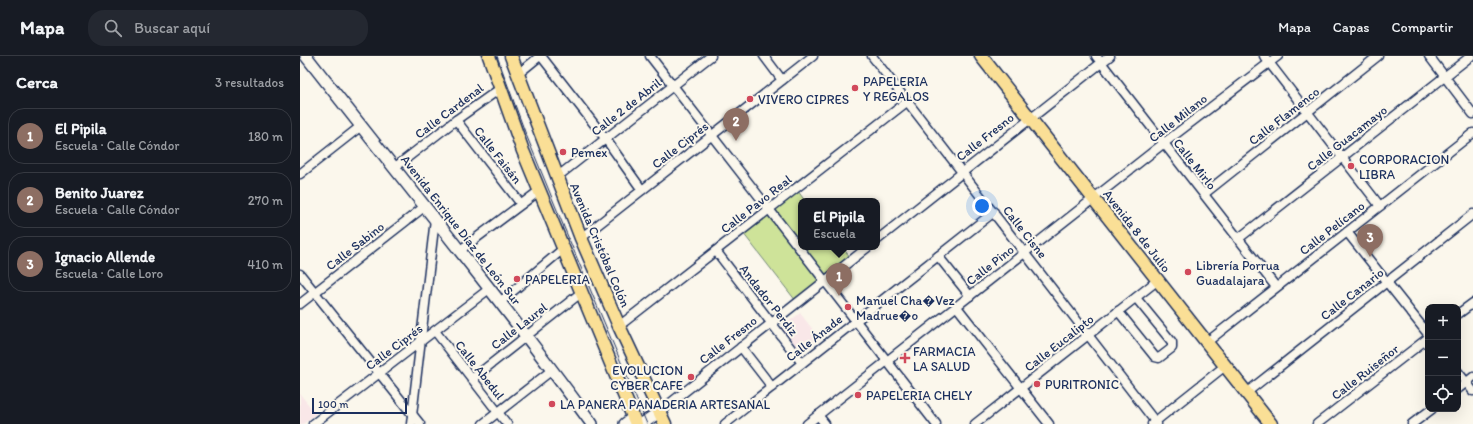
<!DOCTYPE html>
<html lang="es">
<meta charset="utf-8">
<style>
body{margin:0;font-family:Itim,sans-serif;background:#242831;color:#f1f3f6}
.controls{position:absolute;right:12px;bottom:12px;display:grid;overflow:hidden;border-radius:8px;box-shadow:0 4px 16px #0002}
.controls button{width:36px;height:36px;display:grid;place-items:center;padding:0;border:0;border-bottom:1px solid #363941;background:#171b24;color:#f1f3f6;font:20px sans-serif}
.scale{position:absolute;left:12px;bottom:10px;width:95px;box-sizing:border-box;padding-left:4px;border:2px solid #1b2f5e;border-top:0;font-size:11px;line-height:14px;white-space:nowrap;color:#1b2f5e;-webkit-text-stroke:3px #fbf7ec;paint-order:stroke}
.you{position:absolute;left:682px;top:150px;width:14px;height:14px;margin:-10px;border:3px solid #fff;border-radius:50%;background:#1a73e8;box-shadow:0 0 0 6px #1a73e833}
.badge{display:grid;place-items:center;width:26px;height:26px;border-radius:50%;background:#d1495b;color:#fff;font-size:13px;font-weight:700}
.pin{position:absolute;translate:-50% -33px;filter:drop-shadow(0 1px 2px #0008)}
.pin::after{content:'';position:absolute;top:21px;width:14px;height:12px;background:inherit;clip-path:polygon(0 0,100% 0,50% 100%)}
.popup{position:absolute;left:498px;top:142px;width:82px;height:52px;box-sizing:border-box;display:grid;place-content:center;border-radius:8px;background:#171b24;filter:drop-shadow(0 1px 3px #0005);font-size:13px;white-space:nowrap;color:#9ea1a6}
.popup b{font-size:15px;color:#f1f3f6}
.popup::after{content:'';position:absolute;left:50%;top:100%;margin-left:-8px;border:8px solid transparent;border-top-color:#171b24}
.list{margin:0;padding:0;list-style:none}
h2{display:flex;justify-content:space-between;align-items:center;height:52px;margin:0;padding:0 16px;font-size:17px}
h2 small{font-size:13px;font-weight:400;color:#9ea1a6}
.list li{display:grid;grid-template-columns:26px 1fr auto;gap:12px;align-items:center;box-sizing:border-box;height:56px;margin:0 8px 8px;padding:0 8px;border:1px solid #363941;border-radius:16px}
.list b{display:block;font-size:15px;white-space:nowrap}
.list p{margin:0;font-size:13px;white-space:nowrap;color:#9ea1a6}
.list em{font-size:13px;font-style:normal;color:#9ea1a6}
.icon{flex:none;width:22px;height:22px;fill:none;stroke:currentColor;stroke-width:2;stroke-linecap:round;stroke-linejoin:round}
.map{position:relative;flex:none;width:1173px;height:368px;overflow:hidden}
header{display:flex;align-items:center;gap:24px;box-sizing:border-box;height:56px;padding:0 20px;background:#171b24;border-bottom:1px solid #363941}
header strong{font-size:19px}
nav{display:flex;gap:22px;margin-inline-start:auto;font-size:14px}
.search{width:280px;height:36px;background:#242831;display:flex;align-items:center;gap:10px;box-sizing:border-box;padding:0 14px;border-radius:16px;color:#9ea1a6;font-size:15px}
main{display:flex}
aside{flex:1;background:#171b24}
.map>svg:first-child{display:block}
.built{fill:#f9e7e8}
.green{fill:#cee399;stroke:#74897c}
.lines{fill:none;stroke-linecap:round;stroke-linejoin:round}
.minor-casing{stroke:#1b2f5e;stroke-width:11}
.secondary-casing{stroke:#1b2f5e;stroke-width:14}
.primary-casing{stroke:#1b2f5e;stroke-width:15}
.minor{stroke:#fbf7ec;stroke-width:8}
.secondary{stroke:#fbf7ec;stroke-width:11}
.primary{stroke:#fadf96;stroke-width:12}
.tram{stroke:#1b2f5e;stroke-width:1}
.poi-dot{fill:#d1495b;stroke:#fbf7ec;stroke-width:1.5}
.labels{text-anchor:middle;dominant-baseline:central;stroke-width:4;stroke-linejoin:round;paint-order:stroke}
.poi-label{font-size:13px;fill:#1b2f5e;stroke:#fbf7ec;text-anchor:start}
.street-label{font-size:13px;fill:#1b2f5e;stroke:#fbf7ec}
</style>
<header>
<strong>Mapa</strong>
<div class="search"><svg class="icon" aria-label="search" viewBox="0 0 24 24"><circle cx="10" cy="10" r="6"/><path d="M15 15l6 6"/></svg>Buscar aquí</div>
<nav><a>Mapa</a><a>Capas</a><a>Compartir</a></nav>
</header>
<main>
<aside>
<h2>Cerca<small>3 resultados</small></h2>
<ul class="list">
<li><span class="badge" style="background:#8d6e63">1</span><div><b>El Pipila</b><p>Escuela · Calle Cóndor</p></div><em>180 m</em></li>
<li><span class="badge" style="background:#8d6e63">2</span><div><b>Benito Juarez</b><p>Escuela · Calle Cóndor</p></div><em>270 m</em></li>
<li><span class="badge" style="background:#8d6e63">3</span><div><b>Ignacio Allende</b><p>Escuela · Calle Loro</p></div><em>410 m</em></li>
</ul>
</aside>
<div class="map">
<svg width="1173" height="368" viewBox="0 0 1173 368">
<rect width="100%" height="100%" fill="#fbf7ec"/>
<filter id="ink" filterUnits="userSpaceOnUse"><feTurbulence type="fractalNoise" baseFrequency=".025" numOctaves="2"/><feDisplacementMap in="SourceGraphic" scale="8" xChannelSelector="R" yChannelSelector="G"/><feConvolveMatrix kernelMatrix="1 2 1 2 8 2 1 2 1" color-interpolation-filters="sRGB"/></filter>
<g filter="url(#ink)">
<!-- built -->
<g class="built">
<path d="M 500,257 L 520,283 L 498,300 L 478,274 Z"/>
<path d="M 0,338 L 16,358 L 3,368 L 0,368 Z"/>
</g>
<!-- green -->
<path class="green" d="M 498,135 L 505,145 L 501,145 L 501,191 L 542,191 L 551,202 L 496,245 L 443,177 Z"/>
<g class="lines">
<!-- minor casing -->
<g class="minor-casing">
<g id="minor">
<path d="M 241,0 L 305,82 L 342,134"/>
<path d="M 350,0 L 636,368"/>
<path d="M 464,0 L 482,24"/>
<path d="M 572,0 L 857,368"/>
<path d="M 796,0 L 976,231"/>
<path d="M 964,0 L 1080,150"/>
<path d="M 1129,0 L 1173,58"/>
<path d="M 218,18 L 240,0"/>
<path d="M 156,64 L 221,148"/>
<path d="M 94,112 L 156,64 L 201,32 L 199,29"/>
<path d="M 0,118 L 61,70"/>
<path d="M 257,121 L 411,0"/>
<path d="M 904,138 L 1078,0"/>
<path d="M 1047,176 L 1128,278"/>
<path d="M 281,182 L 513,0"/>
<path d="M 938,183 L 1171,0"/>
<path d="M 577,184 L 810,0"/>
<path d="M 159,195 L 239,135"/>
<path d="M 416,195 L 502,307"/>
<path d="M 638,200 L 670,240"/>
<path d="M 0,218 L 120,368"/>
<path d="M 200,246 L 263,193"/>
<path d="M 0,248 L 124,151"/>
<path d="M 657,251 L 749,368"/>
<path d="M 818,255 L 855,301 L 859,302 L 872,292 L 872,286 L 836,242"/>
<path d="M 1158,258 L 1173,247"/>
<path d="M 319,270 L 608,45"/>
<path d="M 135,275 L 207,368"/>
<path d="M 907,286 L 1173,77"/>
<path d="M 441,291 L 472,331"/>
<path d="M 1158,316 L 1173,335"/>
<path d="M 172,323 L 282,236"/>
<path d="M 1158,333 L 1173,321"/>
<path d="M 946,337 L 1173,158"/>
<path d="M 359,356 L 568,191"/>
<path d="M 518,359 L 525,368"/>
<path d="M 13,368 L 189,233"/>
<path d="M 111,368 L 135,163"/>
<path d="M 183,368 L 252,314"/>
<path d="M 425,368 L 694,156"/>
<path d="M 507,368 L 864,87 L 978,0"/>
<path d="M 675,368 L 858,224"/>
<path d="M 852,368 L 925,310"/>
<path d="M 1017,368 L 1128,282"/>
<path d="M 1112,368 L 1132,353"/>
</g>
</g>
<!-- secondary casing -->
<g class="secondary-casing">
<g id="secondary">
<path d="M 6,0 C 101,122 200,242 292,368"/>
<path d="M 325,368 L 333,362"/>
<path d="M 342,368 L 359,356"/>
</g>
</g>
<!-- primary casing -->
<g class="primary-casing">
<g id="primary">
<path d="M 189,0 L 223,95 L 336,368"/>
<path d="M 211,0 L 281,182 L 319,270 L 365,368"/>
<path d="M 681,0 L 971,368"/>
</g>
</g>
<!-- minor -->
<use href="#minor" class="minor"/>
<!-- secondary -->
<use href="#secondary" class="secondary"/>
<!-- primary -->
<use href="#primary" class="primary"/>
<!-- tram -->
<path class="tram" d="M 197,0 L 225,76 L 266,176 L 347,368"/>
</g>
</g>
<!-- markers -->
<g class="poi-dot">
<circle cx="555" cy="32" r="4"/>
<circle cx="450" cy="43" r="4"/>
<circle cx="263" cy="96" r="4"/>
<circle cx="1051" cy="110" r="4"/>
<circle cx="888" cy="216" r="4"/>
<circle cx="217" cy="223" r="4"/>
<circle cx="548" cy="251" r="4"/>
<path d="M603 296h4v4h4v4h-4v4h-4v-4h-4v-4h4z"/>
<circle cx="391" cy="321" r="4"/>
<circle cx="737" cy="328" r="4"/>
<circle cx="558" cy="339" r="4"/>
<circle cx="252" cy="348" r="4"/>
</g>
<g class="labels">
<!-- poi labels -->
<g class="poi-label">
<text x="563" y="25">PAPELERIA<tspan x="563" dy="15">Y REGALOS</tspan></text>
<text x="458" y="43">VIVERO CIPRES</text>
<text x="271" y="96">Pemex</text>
<text x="1059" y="103">CORPORACION<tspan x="1059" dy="15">LIBRA</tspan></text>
<text x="896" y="209">Librería Porrua<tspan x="896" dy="15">Guadalajara</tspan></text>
<text x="225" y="223">PAPELERIA</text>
<text x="556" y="244">Manuel Cha�Vez<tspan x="556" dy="15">Madrue�o</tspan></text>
<text x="613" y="295">FARMACIA<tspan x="613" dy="15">LA SALUD</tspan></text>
<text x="383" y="314" text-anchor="end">EVOLUCION<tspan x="383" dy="15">CYBER CAFE</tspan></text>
<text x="745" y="328">PURITRONIC</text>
<text x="566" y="339">PAPELERIA CHELY</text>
<text x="260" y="348">LA PANERA PANADERIA ARTESANAL</text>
</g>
<!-- street labels -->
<g class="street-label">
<text transform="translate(326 51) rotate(-38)">Calle 2 de Abril</text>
<text transform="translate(149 55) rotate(-37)">Calle Cardenal</text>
<text transform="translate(984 60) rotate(-38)">Calle Flamenco</text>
<text transform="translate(878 62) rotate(-38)">Calle Milano</text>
<text transform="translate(685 81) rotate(-38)">Calle Fresno</text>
<text transform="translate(1047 82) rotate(-38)">Calle Guacamayo</text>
<text transform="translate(380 89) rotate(-38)">Calle Ciprés</text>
<text transform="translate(198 99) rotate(52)">Calle Faisán</text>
<text transform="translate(895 108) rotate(52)">Calle Mirlo</text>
<text transform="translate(456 148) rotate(-38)">Calle Pavo Real</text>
<text transform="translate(1032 172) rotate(-38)">Calle Pelícano</text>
<text transform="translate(161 174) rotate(52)">Avenida Enrique Díaz de León Sur</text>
<text transform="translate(837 175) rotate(52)">Avenida 8 de Julio</text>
<text transform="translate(725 176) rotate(52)">Calle Cisne</text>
<text transform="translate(300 189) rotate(67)">Avenida Cristóbal Colón</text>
<text transform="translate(55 190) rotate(-38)">Calle Sabino</text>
<text transform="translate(690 209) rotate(-38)">Calle Pino</text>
<text transform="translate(1052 238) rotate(-38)">Calle Canario</text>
<text transform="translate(469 244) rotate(52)">Andador Perdiz</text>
<text transform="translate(219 270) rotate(-38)">Calle Laurel</text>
<text transform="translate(514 282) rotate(-38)">Calle Ánade</text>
<text transform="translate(428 284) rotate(-38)">Calle Fresno</text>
<text transform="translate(759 287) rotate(-38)">Calle Eucalipto</text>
<text transform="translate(94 291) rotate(-37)">Calle Ciprés</text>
<text transform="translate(180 314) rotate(52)">Calle Abedul</text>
<text transform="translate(1065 316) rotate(-38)">Calle Ruiseñor</text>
</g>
</g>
</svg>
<div class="controls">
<button>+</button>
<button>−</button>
<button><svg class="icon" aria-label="locate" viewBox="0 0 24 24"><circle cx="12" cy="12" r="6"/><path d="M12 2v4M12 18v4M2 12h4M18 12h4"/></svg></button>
</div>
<div class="scale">100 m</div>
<div class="you"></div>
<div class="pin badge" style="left:539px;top:240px;background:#8d6e63">1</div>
<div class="popup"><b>El Pipila</b>Escuela</div>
<div class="pin badge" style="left:436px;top:85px;background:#8d6e63">2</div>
<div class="pin badge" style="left:1070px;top:201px;background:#8d6e63">3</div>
</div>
</main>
